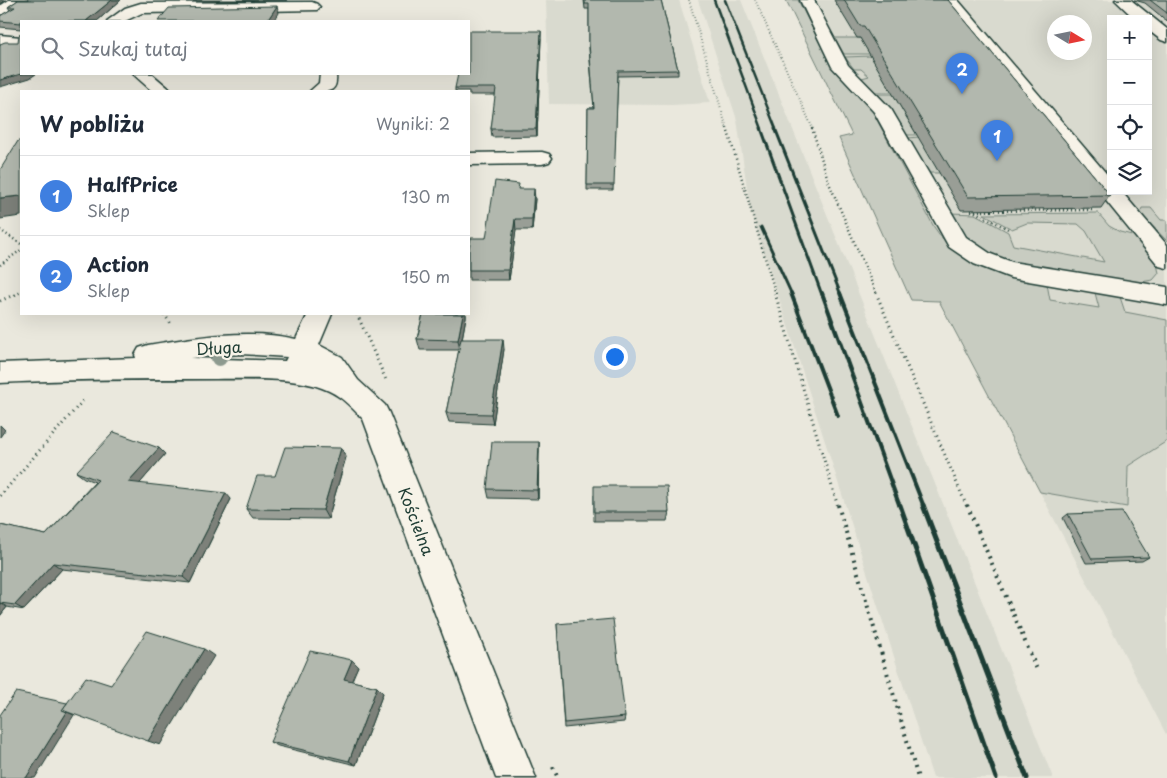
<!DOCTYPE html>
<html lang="pl">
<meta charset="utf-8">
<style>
body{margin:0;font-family:"Playpen Sans",sans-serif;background:#f6f6f7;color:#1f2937}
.controls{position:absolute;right:15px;top:15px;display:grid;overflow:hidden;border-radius:0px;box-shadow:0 5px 20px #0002}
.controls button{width:45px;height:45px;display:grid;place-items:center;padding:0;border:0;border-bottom:1px solid #e0e1e3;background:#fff;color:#1f2937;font:25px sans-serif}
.compass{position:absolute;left:1047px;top:15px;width:45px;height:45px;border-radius:50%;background:#fff;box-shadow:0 5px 20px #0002;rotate:100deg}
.you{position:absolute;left:614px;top:356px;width:18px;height:18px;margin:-12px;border:4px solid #fff;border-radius:50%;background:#1a73e8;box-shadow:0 0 0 8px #1a73e833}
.badge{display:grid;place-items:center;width:32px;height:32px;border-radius:50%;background:#db2777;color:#fff;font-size:16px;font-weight:700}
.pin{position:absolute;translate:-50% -41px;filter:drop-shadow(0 1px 2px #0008)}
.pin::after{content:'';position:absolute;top:26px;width:18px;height:15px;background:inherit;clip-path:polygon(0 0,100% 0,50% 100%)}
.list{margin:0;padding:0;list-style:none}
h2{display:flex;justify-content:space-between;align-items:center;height:65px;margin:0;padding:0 20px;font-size:21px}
h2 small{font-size:16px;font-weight:400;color:#747a83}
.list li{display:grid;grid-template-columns:32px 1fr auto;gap:15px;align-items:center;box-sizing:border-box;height:80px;padding:0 20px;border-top:1px solid #e0e1e3}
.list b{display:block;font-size:19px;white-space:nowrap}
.list p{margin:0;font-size:16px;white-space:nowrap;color:#747a83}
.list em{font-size:16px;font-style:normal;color:#747a83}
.icon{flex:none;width:28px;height:28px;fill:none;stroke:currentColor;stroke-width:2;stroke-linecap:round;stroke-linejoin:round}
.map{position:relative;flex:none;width:1167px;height:778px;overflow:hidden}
.search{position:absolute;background:#fff;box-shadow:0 5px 20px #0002;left:20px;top:20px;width:450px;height:55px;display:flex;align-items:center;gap:12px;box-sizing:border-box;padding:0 18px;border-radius:0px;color:#747a83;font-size:19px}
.panel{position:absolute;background:#fff;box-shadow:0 5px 20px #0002;left:20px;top:90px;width:450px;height:225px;border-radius:0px}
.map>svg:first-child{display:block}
.built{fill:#d9dacf;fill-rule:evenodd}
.green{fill:#c8ccc1;stroke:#74847a}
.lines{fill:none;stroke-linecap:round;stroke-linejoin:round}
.minor-casing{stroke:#1f3d34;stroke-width:3}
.path-far3{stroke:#1f3d34;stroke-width:2;stroke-dasharray:0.5 2.5;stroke-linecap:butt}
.path-far2{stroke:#1f3d34;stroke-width:2.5;stroke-dasharray:1 3;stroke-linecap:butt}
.path-far1{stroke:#1f3d34;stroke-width:3;stroke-dasharray:1 4;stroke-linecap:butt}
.path{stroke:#1f3d34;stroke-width:4;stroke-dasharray:2 5;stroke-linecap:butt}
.minor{fill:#f7f3e8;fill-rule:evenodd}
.rail-far3{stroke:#1f3d34;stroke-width:2.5}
.rail-far2{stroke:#1f3d34;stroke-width:3}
.rail-far1{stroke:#1f3d34;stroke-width:4}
.rail{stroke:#1f3d34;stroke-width:5}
.tree{fill:#8d9a8f}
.wall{fill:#999e96;stroke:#1f3d34}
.shaded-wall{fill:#7d817a;stroke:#1f3d34}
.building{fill:#b2b8ae;stroke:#1f3d34}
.labels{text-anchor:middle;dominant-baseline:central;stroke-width:4.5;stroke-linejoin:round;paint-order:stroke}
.street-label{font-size:16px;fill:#1f3d34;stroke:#f7f3e8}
</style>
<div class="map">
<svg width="1167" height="778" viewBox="0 0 1167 778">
<rect width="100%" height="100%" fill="#eae8dd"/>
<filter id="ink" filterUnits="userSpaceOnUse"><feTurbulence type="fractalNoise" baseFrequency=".02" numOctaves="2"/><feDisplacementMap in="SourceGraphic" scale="10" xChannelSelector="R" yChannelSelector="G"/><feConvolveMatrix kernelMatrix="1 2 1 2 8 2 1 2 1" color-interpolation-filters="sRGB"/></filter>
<g filter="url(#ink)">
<!-- built -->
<g class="built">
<path d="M 546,0 L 679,0 L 710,103 L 671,105 L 549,104 Z"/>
<path d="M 698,0 L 741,0 L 1053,778 L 933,778 L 750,208 L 737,120 Z"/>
<path d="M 786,0 L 1167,0 L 1167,329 L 1018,302 L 911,300 L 839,138 L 852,135 ZM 1111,19 L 1148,19 L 1148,191 L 1111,191 ZM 1054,22 L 1084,22 L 1084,52 L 1054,52 Z"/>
<path d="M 1167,441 L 1167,736 L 1040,492 L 1127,507 L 1128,466 Z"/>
</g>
<!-- green -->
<g class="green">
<path d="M 786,0 L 798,0 L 830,63 L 869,105 L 934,227 C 961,268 1001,277 1047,284 L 1050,300 L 1099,308 L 1095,293 L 1120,297 L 1125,312 L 1167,320 L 1167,441 L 1128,466 L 1127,507 L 1040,492 L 939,301 L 911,300 L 839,138 L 852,135 Z"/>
<path d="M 835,38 L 860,38 L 870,54 L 844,54 Z"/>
<path d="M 871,56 L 892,92 L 876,92 L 862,78 L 869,76 L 861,69 L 854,69 L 845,57 Z"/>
<path d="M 878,94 L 893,94 L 917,135 L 906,135 L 892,109 Z"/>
<path d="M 919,137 L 940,173 L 928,173 L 908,138 Z"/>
<path d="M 1142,208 L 1151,208 L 1161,220 L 1167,220 L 1167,241 L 1140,213 Z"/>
<path d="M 951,213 L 975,214 L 1008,232 L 1013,245 L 1104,262 L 1086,231 L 1078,224 L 1027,223 L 1012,229 L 984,214 L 1098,213 L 1109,226 L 1120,232 L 1136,236 L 1156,260 L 1159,273 L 1153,280 L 1134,283 L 1012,262 L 996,258 L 964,236 Z"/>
</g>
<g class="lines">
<!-- minor casing -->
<g class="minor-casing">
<g id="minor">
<path d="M 9,0 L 27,0 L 5,15 L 0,17 L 0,6 Z"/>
<path d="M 800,0 L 814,0 L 848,65 L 891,109 L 966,237 L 991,254 L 1012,262 L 1167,287 L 1167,305 L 1011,278 L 974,264 L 949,247 L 874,112 L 832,67 Z"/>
<path d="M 943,0 L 958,0 L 1111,179 L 1111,191 L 1121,191 L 1167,245 L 1167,268 L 1159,266 Z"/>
<path d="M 1115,0 L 1131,0 L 1167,29 L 1167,42 L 1161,40 L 1148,30 L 1148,19 L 1135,19 Z"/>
<path d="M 312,2 L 317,4 L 320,7 L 317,10 L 142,13 L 125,21 L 107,21 L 125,8 L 141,3 Z"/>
<path d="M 0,35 L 21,37 L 21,47 L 0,45 Z"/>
<path d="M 133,74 L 152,74 L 172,91 L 152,91 Z"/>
<path d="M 320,74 L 336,74 C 338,95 327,91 310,91 L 319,83 Z"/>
<path d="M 542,152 L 549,154 L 552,158 L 549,162 L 542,164 L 469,165 L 469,153 Z"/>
<path d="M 308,314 L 332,314 L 319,345 L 342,357 L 358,380 L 385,405 L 389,413 L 536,778 L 496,778 L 363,419 C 349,405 341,395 322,388 C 292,377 248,379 216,379 C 144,379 72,379 0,383 L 0,363 L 136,358 L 135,355 L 139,348 L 148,345 C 193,337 251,328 296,339 ZM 241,354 L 287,357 L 285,361 L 190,358 Z"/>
</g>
</g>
<!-- path-far3 -->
<g class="path-far3">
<path d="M 689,0 L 727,129"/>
<path d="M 755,0 L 813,129"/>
</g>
<!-- path-far2 -->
<g class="path-far2">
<path d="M 727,128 L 776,295"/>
<path d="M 812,128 L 829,183 L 877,295"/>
<path d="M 971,211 L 1092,210"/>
<path d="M 975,212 L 1008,229"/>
<path d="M 0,230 L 21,244"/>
<path d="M 0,265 L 21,250"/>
<path d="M 15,295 L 21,292"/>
</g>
<!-- path-far1 -->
<g class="path-far1">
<path d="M 775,293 L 838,507"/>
<path d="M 876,293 L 967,507"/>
<path d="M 0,301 L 18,293"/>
<path d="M 164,314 L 171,324"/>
<path d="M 357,314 L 386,380"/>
<path d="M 0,496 L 85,398"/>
</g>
<!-- path -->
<g class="path">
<path d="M 838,505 L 918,778"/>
<path d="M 967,505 L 1038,672"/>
<path d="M 553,767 L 558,778"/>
</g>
<!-- minor -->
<use href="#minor" class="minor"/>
<!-- rail-far3 -->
<g class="rail-far3">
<path d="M 714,0 L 762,129"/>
<path d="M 725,0 L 776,129"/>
</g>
<!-- rail-far2 -->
<g class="rail-far2">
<path d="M 761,128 L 822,295"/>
<path d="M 775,128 L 841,295"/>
<path d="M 761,227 L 792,295"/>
</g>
<!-- rail-far1 -->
<g class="rail-far1">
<path d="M 791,293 L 838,416"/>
<path d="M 822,293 L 900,507"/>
<path d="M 840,293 L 924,507"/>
</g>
<!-- rail -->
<g class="rail">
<path d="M 900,505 L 996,778"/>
<path d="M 923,505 L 1027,778"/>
</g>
</g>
<!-- trees -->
<circle class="tree" cx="219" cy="358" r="8"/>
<!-- wall -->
<g class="wall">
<path d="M 18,0 L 121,0 L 97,21 L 21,21 L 21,29 L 0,27 L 0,16 L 10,10 L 8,7 Z"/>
<path d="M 183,0 L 287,0 L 184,1 Z"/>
<path d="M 584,0 L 661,0 L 678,70 L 678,75 L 618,76 L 613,190 L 587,190 L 588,108 L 594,108 L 589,49 L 589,9 L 585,9 Z"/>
<path d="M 834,0 L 948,0 L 1110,195 L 1101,208 L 961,210 L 860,38 L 857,38 Z"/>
<path d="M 1134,0 L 1167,0 L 1167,21 L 1145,3 Z"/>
<path d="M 541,38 L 537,136 L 492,137 L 491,129 L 496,95 L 469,95 L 469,91 L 455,91 L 455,88 Z"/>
<path d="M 519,189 L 535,199 L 532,230 L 516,230 L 509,280 L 469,280 L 469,249 L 486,238 Z"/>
<path d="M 423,314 L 466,314 L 466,317 L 462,339 L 504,349 L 493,424 L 449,422 L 446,413 L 459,350 L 420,350 L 417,339 Z"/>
<path d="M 539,442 L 539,451 L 538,499 L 489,498 L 487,489 Z"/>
<path d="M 341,448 L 346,457 L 328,519 L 253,518 L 246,509 L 275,476 Z"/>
<path d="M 165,454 L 139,484 L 231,499 L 190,583 L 62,569 L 24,610 L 7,607 L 0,616 L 0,525 L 46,535 L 95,482 L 84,478 L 76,472 Z"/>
<path d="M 594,495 L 669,512 L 667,521 L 594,521 Z"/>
<path d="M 1068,514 L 1149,557 L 1142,561 L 1086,563 L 1063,518 Z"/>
<path d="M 557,624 L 625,717 L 624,722 L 564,728 Z"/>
<path d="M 352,660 L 358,666 L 351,681 L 377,687 L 383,693 L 356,765 L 278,746 L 270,742 Z"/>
</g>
<!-- shaded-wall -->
<g class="shaded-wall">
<path d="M 0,0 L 6,0 L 0,4 Z"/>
<path d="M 112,0 L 121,0 L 97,21 L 86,21 Z"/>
<path d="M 277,6 L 279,13 L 274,21 L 267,21 Z"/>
<path d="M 541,31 L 541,38 L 537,136 L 536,129 Z"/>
<path d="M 21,74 L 36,74 L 30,78 L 0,87 L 0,80 Z"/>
<path d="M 534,189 L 535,199 L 532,230 L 532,219 Z"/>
<path d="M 21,196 L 21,216 L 0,219 L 0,198 Z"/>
<path d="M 515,219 L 516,230 L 509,280 L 508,270 Z"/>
<path d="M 463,314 L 466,314 L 466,317 L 460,350 L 458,340 Z"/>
<path d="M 503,339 L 504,349 L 493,424 L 491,414 Z"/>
<path d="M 0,425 L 5,430 L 0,437 Z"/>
<path d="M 539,442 L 539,451 L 538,499 L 537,490 Z"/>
<path d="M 159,448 L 165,454 L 135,489 L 128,482 Z"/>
<path d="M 341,448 L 346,457 L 328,519 L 323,510 Z"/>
<path d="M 226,493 L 231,499 L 190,583 L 183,577 Z"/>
<path d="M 53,563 L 62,569 L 24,610 L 15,605 Z"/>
<path d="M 0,603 L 7,607 L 0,616 Z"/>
<path d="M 204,649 L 214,656 L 160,745 L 148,741 Z"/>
<path d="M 352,660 L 358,666 L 350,685 L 344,679 Z"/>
<path d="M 377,687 L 383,693 L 356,765 L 349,761 Z"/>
<path d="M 67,712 L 74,715 L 35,778 L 26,778 Z"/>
</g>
<!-- building -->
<g class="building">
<path d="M 18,0 L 112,0 L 86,21 L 21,21 L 21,23 L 0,21 L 0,16 L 15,7 L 8,7 Z"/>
<path d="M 585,0 L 661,0 L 678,70 L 618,71 L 614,185 L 587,185 L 588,108 L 594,108 L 589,43 L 589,4 L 585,4 Z"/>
<path d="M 844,0 L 948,0 L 1110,195 L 968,197 L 864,26 L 860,26 Z"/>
<path d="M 1150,0 L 1167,0 L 1167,13 Z"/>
<path d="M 277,6 L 267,21 L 158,21 L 169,8 Z"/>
<path d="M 469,31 L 541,31 L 536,129 L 491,129 L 496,88 L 455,88 L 458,74 L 469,74 Z"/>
<path d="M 21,34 L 21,74 L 0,80 L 0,44 L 5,42 L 18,42 L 19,35 Z"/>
<path d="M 18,141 L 21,141 L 21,196 L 0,198 L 0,178 L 1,177 L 0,177 L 0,170 Z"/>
<path d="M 495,181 L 519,184 L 518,189 L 534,189 L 532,219 L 515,219 L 508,270 L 469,270 L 469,249 L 471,238 L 486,238 Z"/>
<path d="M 423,314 L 463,314 L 458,340 L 417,339 Z"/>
<path d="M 461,339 L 503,339 L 491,414 L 446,413 Z"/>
<path d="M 114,432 L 159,448 L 128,482 L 226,493 L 183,577 L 53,563 L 15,605 L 0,603 L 0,525 L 46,535 L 98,480 L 76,472 Z"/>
<path d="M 492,442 L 539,442 L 537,490 L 487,489 Z"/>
<path d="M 285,447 L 341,448 L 323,510 L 246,509 L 257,476 L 275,476 Z"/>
<path d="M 594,486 L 667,486 L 669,512 L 594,512 Z"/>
<path d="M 1122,512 L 1149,557 L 1092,559 L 1068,514 Z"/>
<path d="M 613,619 L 625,717 L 564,723 L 557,624 Z"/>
<path d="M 147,631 L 204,649 L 148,741 L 62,710 L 86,677 L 111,685 Z"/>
<path d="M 310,651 L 352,660 L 344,679 L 377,687 L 349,761 L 270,742 Z"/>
<path d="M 16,692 L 67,703 L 62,710 L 67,712 L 26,778 L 0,778 L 0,715 Z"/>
</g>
</g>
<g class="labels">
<!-- street labels -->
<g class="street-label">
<text transform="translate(219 347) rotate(-3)">Długa</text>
<text transform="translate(417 521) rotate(69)">Kościelna</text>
</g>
</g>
</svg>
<div class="controls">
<button>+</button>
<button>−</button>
<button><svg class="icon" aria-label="locate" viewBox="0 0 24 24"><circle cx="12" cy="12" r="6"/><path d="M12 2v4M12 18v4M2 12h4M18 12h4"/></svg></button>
<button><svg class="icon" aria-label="layers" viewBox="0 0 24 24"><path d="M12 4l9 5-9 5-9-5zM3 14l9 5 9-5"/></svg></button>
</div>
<svg class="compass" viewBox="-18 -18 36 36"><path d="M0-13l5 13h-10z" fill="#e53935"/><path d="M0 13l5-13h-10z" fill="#747a83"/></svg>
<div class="you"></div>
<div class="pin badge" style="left:997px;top:161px;background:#3f7fe0">1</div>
<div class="pin badge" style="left:962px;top:94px;background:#3f7fe0">2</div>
<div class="search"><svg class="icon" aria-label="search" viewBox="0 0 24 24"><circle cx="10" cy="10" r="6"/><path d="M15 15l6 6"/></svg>Szukaj tutaj</div>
<section class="panel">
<h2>W pobliżu<small>Wyniki: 2</small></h2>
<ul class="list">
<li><span class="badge" style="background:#3f7fe0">1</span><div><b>HalfPrice</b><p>Sklep</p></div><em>130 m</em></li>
<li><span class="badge" style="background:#3f7fe0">2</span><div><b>Action</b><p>Sklep</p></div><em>150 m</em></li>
</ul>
</section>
</div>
